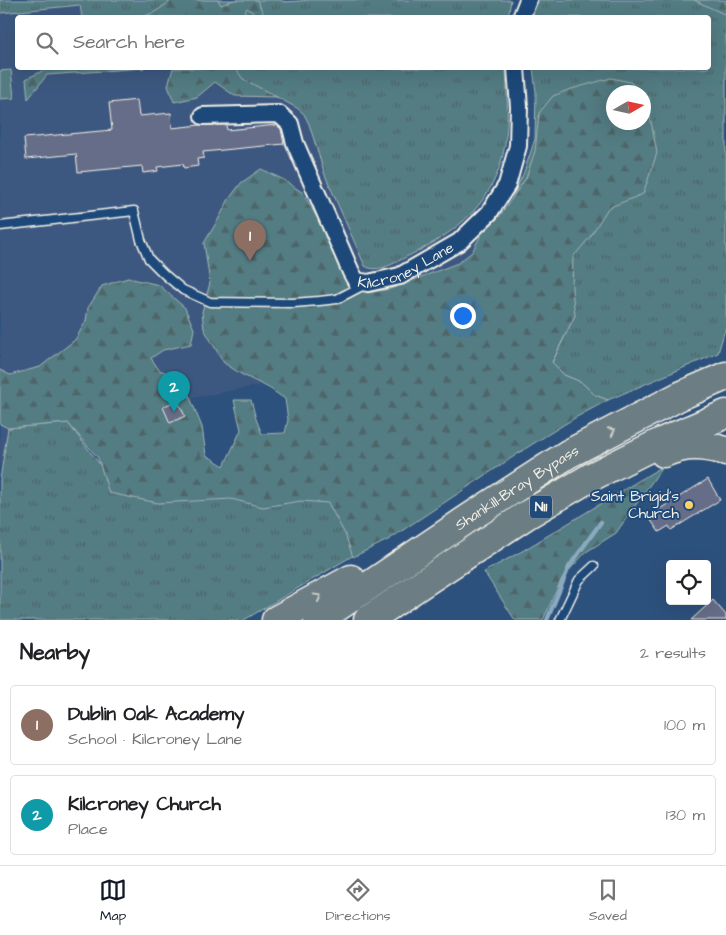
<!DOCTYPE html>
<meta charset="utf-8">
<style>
body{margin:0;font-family:"Architects Daughter",sans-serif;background:#f2f2f2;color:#202124}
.controls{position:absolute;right:15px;bottom:15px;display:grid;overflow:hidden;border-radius:5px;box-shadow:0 5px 20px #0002}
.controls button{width:45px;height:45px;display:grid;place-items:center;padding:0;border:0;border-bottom:1px solid #e0e0e0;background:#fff;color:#202124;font:25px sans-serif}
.compass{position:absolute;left:606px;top:85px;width:45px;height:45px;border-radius:50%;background:#fff;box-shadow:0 5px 20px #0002;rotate:81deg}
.you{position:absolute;left:462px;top:315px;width:18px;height:18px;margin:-12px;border:4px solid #fff;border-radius:50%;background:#1a73e8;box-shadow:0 0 0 8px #1a73e833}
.badge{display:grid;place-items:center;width:32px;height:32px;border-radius:50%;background:#111827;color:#fff;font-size:16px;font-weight:700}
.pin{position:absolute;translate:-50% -41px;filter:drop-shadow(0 1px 2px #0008)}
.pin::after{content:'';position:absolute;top:26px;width:18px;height:15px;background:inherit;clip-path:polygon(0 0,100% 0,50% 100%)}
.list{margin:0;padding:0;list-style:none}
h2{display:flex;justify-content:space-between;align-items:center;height:65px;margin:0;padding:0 20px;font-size:21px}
h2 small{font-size:16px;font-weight:400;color:#757577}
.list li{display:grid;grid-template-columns:32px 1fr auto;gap:15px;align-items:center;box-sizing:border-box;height:80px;margin:0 10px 10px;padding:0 10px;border:1px solid #e0e0e0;border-radius:5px}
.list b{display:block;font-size:19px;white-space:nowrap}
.list p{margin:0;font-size:16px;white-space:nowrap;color:#757577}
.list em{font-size:16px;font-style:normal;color:#757577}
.icon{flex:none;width:28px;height:28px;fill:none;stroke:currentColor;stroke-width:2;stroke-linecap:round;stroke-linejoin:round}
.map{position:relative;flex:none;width:726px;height:620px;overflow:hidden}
.search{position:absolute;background:#fff;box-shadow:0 5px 20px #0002;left:15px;right:15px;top:15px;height:55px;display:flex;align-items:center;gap:12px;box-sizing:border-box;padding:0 18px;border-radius:5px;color:#757577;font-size:19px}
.sheet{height:245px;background:#fff}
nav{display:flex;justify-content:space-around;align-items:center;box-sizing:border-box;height:70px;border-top:1px solid #e0e0e0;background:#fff;font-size:14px;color:#757577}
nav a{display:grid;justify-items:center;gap:2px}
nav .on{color:#111827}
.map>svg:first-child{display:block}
.built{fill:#3e5980}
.grass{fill:url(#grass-tufts);stroke:#a4b6b6;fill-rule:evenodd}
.forest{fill:url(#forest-firs);stroke:#a4b6b6}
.garden{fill:#537c83;stroke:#a4b6b6}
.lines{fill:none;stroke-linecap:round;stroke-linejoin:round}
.stream{stroke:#8baabf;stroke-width:4.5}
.building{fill:#666d88;stroke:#f4f1e8}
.lane-casing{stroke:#f4f1e8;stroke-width:11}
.street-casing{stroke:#f4f1e8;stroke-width:20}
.highway-casing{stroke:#f4f1e8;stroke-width:31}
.lane{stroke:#1f4a7a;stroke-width:8}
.street{stroke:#1f4a7a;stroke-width:16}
.highway{stroke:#6c7e84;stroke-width:28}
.oneway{stroke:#cbceca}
.poi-dot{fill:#ffd166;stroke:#1f4a7a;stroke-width:2}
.labels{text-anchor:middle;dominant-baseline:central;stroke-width:4;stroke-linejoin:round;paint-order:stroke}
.shield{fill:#1f4a7a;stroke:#b4bfc7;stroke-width:1}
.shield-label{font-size:14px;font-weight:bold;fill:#f4f1e8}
.street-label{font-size:15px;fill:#f4f1e8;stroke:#1f4a7a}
.poi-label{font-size:15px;fill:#f4f1e8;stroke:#1f4a7a;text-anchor:end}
</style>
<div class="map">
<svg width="726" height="620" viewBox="0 0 726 620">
<defs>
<pattern id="grass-tufts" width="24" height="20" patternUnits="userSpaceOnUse" patternTransform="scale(1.25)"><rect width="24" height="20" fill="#537c83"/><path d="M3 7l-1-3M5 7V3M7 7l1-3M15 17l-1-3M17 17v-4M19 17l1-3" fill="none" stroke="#4e6568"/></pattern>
<pattern id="forest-firs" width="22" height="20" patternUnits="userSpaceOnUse" patternTransform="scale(1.25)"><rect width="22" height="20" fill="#537c83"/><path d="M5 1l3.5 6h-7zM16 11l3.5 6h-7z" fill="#4e6568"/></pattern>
</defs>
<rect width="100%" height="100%" fill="#2d517d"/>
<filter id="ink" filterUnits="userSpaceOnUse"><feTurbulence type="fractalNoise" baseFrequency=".02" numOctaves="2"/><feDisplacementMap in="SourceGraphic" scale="10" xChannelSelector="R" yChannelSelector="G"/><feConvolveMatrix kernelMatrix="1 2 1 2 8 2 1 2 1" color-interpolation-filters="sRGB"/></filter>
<g filter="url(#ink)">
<!-- built -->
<path class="built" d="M 0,0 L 493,0 L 492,18 L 18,18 L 18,68 L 489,68 L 483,185 L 518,337 L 41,426 L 9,428 L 0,480 Z"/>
<!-- grass -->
<g class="grass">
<path d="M 0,0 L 279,0 L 286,2 L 311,0 L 511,0 L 508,18 L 82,18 L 80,5 L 0,13 Z"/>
<path d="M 539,0 L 708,0 L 726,10 L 726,326 L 718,353 L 608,400 L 595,395 L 581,382 L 564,375 L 552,363 L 575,315 L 503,218 L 524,172 L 535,139 L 536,92 L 533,68 L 708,68 L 708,18 L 533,17 L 533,12 ZM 614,92 L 644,92 L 644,122 L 614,122 Z"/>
<path d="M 230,68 L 506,68 C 507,93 509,119 505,144 C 496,202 458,232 408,256 C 396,262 378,274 365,266 L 325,175 L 309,124 L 304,114 L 297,108 L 277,97 L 243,87 Z"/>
<path d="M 68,423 L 111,479 L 333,478 L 359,552 L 244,620 L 0,620 L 0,480 L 8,428 Z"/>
</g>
<!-- forest -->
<g class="forest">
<path d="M 172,0 L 218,0 L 221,5 L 234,0 L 257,0 L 265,17 L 259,17 L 247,8 L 242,17 L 142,17 L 155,12 Z"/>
<path d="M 694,0 L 726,0 L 726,15 Z"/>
<path d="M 48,68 L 144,68 L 47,75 L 28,99 L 26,79 Z"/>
<path d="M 173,68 L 235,68 L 243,79 L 277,97 L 235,96 L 215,82 L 197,97 L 174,102 L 168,86 Z"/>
<path d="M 611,78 L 630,82 L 643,92 L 614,92 L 614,122 L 644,122 L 644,93 L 649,97 L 650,116 L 657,153 L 643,194 L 608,208 L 590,237 L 573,257 L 572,290 L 575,315 L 552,362 L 564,375 L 581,382 L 595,395 L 608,400 L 573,419 L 531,445 L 388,540 L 353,557 L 345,534 L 328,503 L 301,501 L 263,507 L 231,499 L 158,503 L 109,493 L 98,458 L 68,423 L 8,428 L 0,424 L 0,370 L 10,375 L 40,367 L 75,340 L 86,321 L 88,308 L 102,286 L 128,278 L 159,285 L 185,308 L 194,329 L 191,344 L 163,350 L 151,358 L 159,370 L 178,377 L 187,390 L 202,427 L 206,455 L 224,466 L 241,430 L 234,400 L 251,400 L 256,419 L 262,434 L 285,433 L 288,420 L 285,399 L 269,388 L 241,374 L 224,363 L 204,329 L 202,312 L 210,283 L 204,243 L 218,220 L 229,199 L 241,183 L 261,169 L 284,180 L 303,193 L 322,226 L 348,279 L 367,293 L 390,289 L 458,263 L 472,252 L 482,233 L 499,217 L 526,178 L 535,151 L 539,113 L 553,96 L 568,90 Z"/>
<path d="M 663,466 L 616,533 L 586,552 L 562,578 L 543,620 L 515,620 L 484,572 L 524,550 Z"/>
</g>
<!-- garden -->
<path class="garden" d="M 11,70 L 14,98 L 0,99 L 0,71 Z"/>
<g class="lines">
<!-- stream -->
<path class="stream" d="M 547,620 L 569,567 L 601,522"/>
</g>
<!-- building -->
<g class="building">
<path d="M 137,100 L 139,116 L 171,113 L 172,128 L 200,125 L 226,125 L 227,130 L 277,125 L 281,129 L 284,144 L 203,152 L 204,158 L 197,159 L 198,166 L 184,168 L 183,164 L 157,167 L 158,171 L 143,173 L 142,166 L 78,172 L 76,154 L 26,159 L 24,138 L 112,130 L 109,103 Z"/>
<path d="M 177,400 L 185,416 L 170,423 L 163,407 Z"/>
<path d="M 708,479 L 720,500 L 671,530 L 669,526 L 659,532 L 650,519 L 660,513 L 658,510 Z"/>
<path d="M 713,600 L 726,615 L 726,620 L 691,620 Z"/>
</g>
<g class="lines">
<!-- lane casing -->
<g class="lane-casing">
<g id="lane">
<path d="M 0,226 L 134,211 L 141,240 L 149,259 L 164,274 L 183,290 L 210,302 L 293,303 L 319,301 L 337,299 L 364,285"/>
<path d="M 560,620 L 579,580 L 594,566"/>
</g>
</g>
<!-- street casing -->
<g class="street-casing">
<g id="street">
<path d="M 521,18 L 528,0"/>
<path id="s1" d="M 203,116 L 279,114 L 290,124 L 295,143 L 351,272 L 356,281 L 368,283 L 400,276 L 459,242 L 489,213 L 507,185 L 518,146 L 519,107 L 516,68"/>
</g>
</g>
<!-- highway casing -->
<g class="highway-casing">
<g id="highway">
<path d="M 664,453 C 686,443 704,445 726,451"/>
<path d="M 276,620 L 351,579"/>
<path id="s2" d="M 318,620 L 469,518 L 568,454 L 680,396 L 726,376"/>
<path d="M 368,620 L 420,585 L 525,516 L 591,477 L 661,442 L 726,414"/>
</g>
</g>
<!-- lane -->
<use href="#lane" class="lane"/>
<!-- street -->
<use href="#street" class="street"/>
<!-- highway -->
<use href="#highway" class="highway"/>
</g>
<!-- one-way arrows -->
<defs><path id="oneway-chevron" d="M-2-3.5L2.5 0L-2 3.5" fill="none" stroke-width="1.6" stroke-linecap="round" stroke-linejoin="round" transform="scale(1.25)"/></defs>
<g class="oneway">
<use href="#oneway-chevron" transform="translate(612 431) rotate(-27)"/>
<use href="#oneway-chevron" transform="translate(318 597) rotate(-29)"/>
</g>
</g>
<!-- markers -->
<circle class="poi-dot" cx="689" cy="505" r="5"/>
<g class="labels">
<!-- shield labels -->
<rect class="shield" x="530" y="495.5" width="22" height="23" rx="4"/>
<g class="shield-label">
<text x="541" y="507">N11</text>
</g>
<!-- street labels -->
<g class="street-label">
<text stroke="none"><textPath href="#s1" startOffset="315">Kilcroney Lane</textPath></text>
<text stroke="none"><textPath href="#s2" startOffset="239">Shankill-Bray Bypass</textPath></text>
</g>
<!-- poi labels -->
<g class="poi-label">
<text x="679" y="496">Saint Brigid's<tspan x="679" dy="17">Church</tspan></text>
</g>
</g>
</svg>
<div class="controls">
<button><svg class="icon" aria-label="locate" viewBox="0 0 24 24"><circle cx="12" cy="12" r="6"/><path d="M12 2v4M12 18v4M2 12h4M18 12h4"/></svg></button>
</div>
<svg class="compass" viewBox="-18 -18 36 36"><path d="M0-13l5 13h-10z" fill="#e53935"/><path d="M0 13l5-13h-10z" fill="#757577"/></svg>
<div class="you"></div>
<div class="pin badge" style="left:250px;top:261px;background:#8d6e63">1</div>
<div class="pin badge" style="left:174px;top:412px;background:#0f9aa8">2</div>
<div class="search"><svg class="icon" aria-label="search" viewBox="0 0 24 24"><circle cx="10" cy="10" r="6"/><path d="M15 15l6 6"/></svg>Search here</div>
</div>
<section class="sheet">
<h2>Nearby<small>2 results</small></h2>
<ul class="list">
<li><span class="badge" style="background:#8d6e63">1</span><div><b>Dublin Oak Academy</b><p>School · Kilcroney Lane</p></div><em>100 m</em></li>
<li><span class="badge" style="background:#0f9aa8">2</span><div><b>Kilcroney Church</b><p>Place</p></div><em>130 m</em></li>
</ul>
</section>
<nav>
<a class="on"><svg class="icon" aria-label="map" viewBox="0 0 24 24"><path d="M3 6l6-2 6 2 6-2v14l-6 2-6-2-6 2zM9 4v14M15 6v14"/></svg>Map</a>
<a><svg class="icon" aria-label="directions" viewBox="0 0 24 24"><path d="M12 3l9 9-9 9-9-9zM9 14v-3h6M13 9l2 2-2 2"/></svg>Directions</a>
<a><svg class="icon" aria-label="saved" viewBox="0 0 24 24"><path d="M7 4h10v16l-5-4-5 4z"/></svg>Saved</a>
</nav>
